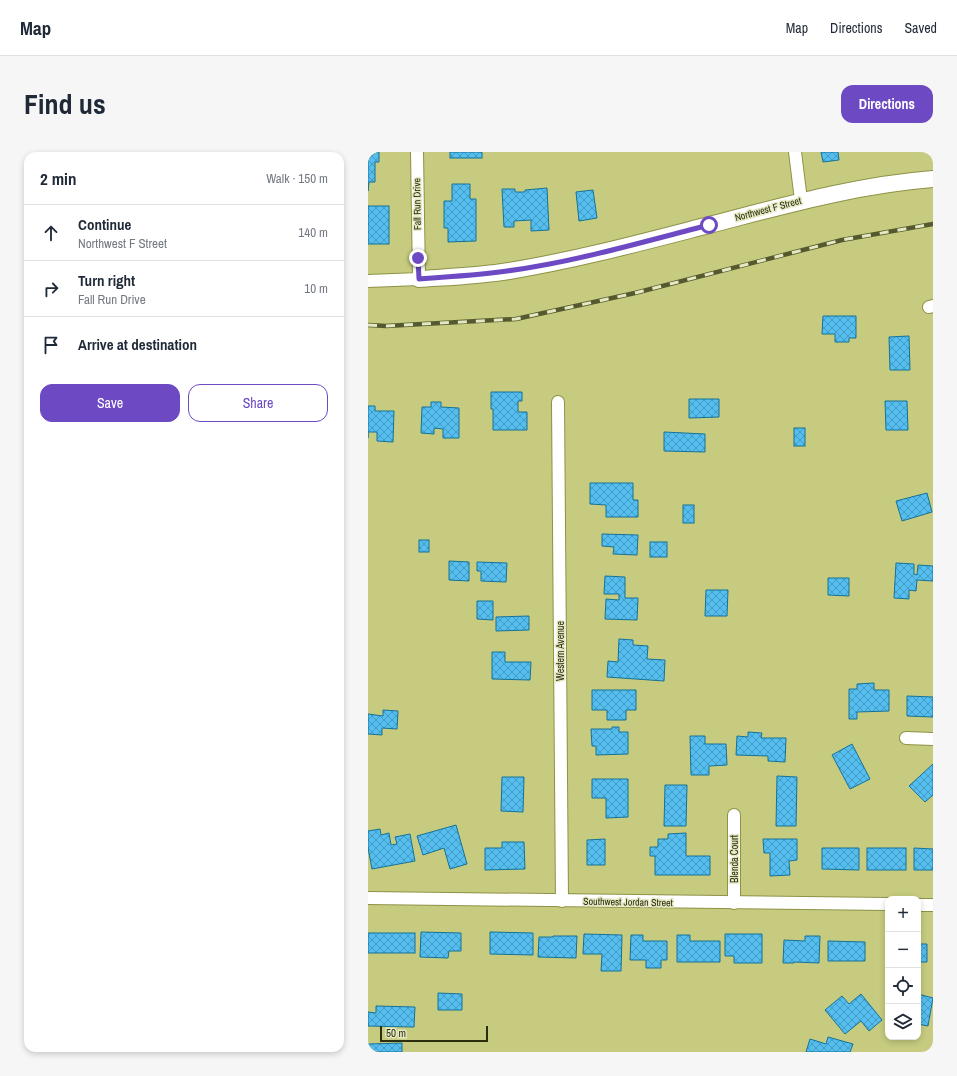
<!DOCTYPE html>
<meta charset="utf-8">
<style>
body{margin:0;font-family:"Archivo Narrow",sans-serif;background:#f6f6f7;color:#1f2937}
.controls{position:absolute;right:12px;bottom:12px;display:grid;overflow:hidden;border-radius:8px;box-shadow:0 2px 6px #0003}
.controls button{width:36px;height:36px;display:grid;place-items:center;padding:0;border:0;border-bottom:1px solid #e0e1e3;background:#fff;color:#1f2937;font:20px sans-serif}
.scale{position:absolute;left:12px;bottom:10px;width:108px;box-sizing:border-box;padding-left:4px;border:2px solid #2d2e0e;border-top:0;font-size:11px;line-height:14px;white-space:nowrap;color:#2d2e0e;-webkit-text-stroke:3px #e5e9c3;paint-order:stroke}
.stop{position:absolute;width:12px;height:12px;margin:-9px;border:3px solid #6d4ac3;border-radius:50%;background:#fff}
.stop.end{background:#6d4ac3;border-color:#fff;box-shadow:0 1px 4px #0008}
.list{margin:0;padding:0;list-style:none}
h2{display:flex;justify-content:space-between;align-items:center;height:52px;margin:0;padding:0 16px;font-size:17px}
h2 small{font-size:13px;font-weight:400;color:#747a83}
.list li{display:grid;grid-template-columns:26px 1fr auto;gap:12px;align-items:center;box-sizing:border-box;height:56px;padding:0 16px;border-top:1px solid #e0e1e3}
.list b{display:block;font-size:15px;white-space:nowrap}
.list p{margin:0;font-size:13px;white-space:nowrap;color:#747a83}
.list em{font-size:13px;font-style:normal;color:#747a83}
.actions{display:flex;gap:8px;padding:12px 16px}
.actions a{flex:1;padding:9px 0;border:1px solid #6d4ac3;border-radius:12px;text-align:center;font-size:14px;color:#6d4ac3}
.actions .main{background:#6d4ac3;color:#fff}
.icon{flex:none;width:22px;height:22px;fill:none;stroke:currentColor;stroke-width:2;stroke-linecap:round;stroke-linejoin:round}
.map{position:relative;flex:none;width:565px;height:900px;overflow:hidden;border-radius:12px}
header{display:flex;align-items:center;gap:24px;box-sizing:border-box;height:56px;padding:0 20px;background:#fff;border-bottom:1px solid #e0e1e3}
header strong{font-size:19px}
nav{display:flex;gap:22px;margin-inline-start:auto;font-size:14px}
.intro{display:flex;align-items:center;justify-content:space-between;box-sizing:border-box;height:96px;padding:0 24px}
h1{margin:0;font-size:28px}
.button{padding:10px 18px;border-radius:12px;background:#6d4ac3;color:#fff;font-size:14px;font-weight:700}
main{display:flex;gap:24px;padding:0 24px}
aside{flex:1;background:#fff;border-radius:12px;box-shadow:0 2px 6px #0003}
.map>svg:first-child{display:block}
.building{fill:url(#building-cross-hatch);stroke:#147297}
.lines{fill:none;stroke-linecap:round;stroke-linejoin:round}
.street-casing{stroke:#8e9246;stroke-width:14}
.secondary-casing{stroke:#8e9246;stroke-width:18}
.street{stroke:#fff;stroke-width:12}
.secondary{stroke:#fff;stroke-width:16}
.rail-casing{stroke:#56592d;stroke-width:4.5}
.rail{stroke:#e5e9c3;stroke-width:3;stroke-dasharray:9;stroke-linecap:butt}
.route{stroke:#6d4ac3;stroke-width:5}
.labels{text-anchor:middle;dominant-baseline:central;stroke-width:3;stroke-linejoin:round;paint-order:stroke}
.street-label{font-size:10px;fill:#2d2e0e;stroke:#e5e9c3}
</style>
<header>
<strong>Map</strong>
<nav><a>Map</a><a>Directions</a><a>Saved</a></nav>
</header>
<div class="intro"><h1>Find us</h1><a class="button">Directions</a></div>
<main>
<aside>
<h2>2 min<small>Walk · 150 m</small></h2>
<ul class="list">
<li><svg class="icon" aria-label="ahead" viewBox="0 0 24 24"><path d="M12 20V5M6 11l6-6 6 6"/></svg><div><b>Continue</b><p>Northwest F Street</p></div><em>140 m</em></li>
<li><svg class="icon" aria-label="right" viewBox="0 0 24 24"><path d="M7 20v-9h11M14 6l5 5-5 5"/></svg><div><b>Turn right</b><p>Fall Run Drive</p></div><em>10 m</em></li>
<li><svg class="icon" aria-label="arrive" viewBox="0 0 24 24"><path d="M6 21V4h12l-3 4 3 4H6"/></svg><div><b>Arrive at destination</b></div></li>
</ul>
<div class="actions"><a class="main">Save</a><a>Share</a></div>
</aside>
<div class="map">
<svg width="565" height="900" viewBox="0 0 565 900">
<defs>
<pattern id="building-cross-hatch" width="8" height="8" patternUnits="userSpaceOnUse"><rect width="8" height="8" fill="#55bef0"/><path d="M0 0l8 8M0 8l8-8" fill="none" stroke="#479bc1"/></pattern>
</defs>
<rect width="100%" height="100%" fill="#c6cb7f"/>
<!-- building -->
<g class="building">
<path d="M 0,0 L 11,0 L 11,10 L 7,10 L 7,30 L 1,30 L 0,39 Z"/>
<rect x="82" y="0" width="32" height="6"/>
<path d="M 453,0 L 470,0 L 471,8 L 455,10 Z"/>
<path d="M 84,32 L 102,32 L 102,47 L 108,47 L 108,89 L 80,90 L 80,76 L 76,76 L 76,49 L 84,49 Z"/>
<path d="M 179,36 L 181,78 L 163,79 L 163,68 L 146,69 L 146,75 L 136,75 L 134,37 L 147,37 L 147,40 L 157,40 L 157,38 Z"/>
<path d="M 225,38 L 229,66 L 211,69 L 208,40 Z"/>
<rect x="0" y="54" width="21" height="38"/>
<path d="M 455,164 L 488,164 L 488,186 L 481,186 L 481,190 L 467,190 L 467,182 L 454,182 Z"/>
<path d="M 541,184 L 542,218 L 522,218 L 521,185 Z"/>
<path d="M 123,240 L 154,240 L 154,249 L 150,249 L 150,260 L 159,260 L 159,278 L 125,278 L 125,257 L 123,257 Z"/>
<path d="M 321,247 L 351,247 L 351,265 L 321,266 Z"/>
<path d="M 517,249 L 539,249 L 540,278 L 518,278 Z"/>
<path d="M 63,250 L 73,250 L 73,255 L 91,256 L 91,286 L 75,286 L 75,277 L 66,276 L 66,282 L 53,281 L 54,255 L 63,255 Z"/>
<path d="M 0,254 L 7,254 L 7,259 L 26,259 L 25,290 L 9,289 L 9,280 L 0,280 L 0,286 Z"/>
<rect x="426" y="276" width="11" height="18"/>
<path d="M 296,280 L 337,282 L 337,300 L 296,299 Z"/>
<path d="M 222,331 L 265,331 L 265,348 L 270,348 L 270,365 L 238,365 L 238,353 L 222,352 Z"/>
<path d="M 559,341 L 564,360 L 534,369 L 528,349 Z"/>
<rect x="315" y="353" width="11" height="18"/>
<path d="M 234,382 L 270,383 L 269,403 L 245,402 L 246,395 L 234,394 Z"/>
<rect x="51" y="388" width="10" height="12"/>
<rect x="282" y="390" width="17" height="15"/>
<path d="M 81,409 L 101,410 L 101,429 L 81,428 Z"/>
<path d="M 109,410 L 139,411 L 138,430 L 113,429 L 113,419 L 109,419 Z"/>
<path d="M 528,411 L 546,412 L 546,422 L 549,423 L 550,413 L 565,414 L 565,429 L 549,428 L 548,439 L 541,438 L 541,447 L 526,446 Z"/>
<path d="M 237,424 L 257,425 L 257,446 L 270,446 L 269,468 L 237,467 L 238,447 L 251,448 L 251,442 L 236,442 Z"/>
<path d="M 460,426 L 481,426 L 481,444 L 460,443 Z"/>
<path d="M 338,438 L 360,438 L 359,464 L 337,464 Z"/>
<path d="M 109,449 L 125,449 L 125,468 L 109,467 Z"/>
<path d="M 161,464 L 161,478 L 128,479 L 128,465 Z"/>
<path d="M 251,487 L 265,488 L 265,493 L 280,494 L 279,507 L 297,508 L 296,529 L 239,525 L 240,509 L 250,510 Z"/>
<path d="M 124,500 L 137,500 L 137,510 L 163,510 L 162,528 L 124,527 Z"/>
<path d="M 506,531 L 506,538 L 521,538 L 521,559 L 489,560 L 489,567 L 481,567 L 481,537 L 489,537 L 489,532 Z"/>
<path d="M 224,538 L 268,538 L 268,558 L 258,558 L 258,568 L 239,568 L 239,558 L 224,558 Z"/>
<path d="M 539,544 L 565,545 L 565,565 L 539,564 Z"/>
<path d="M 15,558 L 30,559 L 29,577 L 14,576 L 14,583 L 0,582 L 0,562 L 15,564 Z"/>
<path d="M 244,575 L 251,575 L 251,580 L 260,580 L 260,602 L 228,603 L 228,594 L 224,594 L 223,577 L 244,577 Z"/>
<path d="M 380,580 L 394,581 L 393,586 L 418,586 L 417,610 L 400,609 L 400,604 L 368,603 L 369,584 L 380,585 Z"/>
<path d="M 322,584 L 337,584 L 337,592 L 358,592 L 359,613 L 341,614 L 341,623 L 323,623 Z"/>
<path d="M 484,592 L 502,627 L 482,637 L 464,603 Z"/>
<path d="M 565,612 L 565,643 L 557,650 L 541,634 Z"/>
<path d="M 409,624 L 429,625 L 428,674 L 408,674 Z"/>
<path d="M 134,625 L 156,625 L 155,660 L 133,659 Z"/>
<path d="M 224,627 L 260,627 L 260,665 L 238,666 L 238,646 L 224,646 Z"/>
<path d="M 297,633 L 319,633 L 318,674 L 296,674 Z"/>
<path d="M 88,673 L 99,712 L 82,717 L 76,696 L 55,703 L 49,684 Z"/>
<path d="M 12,677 L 13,683 L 21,681 L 23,693 L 29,692 L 27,685 L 42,682 L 47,709 L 4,717 L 0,696 L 0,679 Z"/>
<path d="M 318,681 L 318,704 L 342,704 L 342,723 L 287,723 L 287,704 L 282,704 L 282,695 L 290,695 L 290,687 L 300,687 L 300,682 Z"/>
<path d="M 237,687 L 237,713 L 219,713 L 219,688 Z"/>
<path d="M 395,687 L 429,687 L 429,708 L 421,709 L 422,723 L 402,724 L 402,701 L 396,701 Z"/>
<path d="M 134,690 L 156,690 L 157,717 L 117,718 L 117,696 L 134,696 Z"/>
<path d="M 454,696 L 491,696 L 491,718 L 454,717 Z"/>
<rect x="499" y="696" width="39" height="22"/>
<path d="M 546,696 L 565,697 L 565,718 L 546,718 Z"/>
<path d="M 53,780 L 93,781 L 93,799 L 81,799 L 80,806 L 52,805 Z"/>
<path d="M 122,780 L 165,781 L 165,803 L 122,802 Z"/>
<rect x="0" y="781" width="47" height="20"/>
<path d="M 216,782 L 254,783 L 253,819 L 233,819 L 234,802 L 215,802 Z"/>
<path d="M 357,782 L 394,782 L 394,811 L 366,811 L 366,804 L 357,804 Z"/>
<path d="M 263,783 L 275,783 L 275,789 L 299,789 L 299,808 L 293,808 L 293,816 L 278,816 L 278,808 L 262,808 Z"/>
<path d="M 309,783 L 322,783 L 322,789 L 352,789 L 352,810 L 309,810 Z"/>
<path d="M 185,784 L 209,784 L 208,806 L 170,805 L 171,785 L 185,785 Z"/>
<path d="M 437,784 L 452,784 L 451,811 L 426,810 L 426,811 L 415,811 L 416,788 L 437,789 Z"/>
<path d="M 460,789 L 497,790 L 497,809 L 460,809 Z"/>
<path d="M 550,792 L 559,792 L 559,810 L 552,810 L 552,816 L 550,816 Z"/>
<path d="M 70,841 L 94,842 L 94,858 L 70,858 Z"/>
<path d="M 493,842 L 514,868 L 501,879 L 493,869 L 477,882 L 457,858 L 474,844 L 481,852 Z"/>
<path d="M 550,842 L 565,846 L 560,874 L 550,872 Z"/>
<path d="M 8,854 L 47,855 L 46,875 L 0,874 L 0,860 L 8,861 Z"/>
<path d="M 460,885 L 485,892 L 482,900 L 438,900 L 442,887 L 458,892 Z"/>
<path d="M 34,891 L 34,900 L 0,900 L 0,892 Z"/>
</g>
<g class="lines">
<!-- street casing -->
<g class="street-casing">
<g id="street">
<path d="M 427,0 L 433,48"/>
<path d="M 0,129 L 51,127 L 49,0"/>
<path d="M 561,155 L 565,154"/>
<path d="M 190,250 L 194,749"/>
<path d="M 538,586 L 565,587"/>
<path d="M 0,746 L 520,752"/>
<path d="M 366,751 L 366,663"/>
<path d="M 550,753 L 565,753"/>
</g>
</g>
<!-- secondary casing -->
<g class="secondary-casing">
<path id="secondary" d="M 51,127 C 81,125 111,124 141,119 C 208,108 275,90 341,73 C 415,54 488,33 565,27"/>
</g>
<!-- street -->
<use href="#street" class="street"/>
<!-- secondary -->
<use href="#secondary" class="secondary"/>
<!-- rail casing -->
<g class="rail-casing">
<path id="rail" d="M 0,173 L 18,174 L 148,167 L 267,141 L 474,88 L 565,72"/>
</g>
<!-- rail -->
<use href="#rail" class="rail"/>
</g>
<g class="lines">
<!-- route -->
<path class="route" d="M 50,106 L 51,127 C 80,125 110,123 139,119 C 207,110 274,90 341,73"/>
</g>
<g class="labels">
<!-- street labels -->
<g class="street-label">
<text transform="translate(49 52) rotate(-91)">Fall Run Drive</text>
<text transform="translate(400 57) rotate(-15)">Northwest F Street</text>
<text transform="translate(192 499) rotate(-90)">Western Avenue</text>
<text transform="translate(366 707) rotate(-90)">Blenda Court</text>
<text transform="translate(260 750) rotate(1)">Southwest Jordan Street</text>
</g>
</g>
</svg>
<div class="controls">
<button>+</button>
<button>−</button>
<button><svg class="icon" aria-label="locate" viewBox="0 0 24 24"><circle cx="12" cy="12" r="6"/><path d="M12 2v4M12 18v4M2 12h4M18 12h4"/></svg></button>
<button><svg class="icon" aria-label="layers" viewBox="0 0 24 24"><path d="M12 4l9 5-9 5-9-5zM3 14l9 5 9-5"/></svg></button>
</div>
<div class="scale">50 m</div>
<div class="stop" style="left:341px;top:73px"></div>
<div class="stop end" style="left:50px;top:106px"></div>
</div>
</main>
